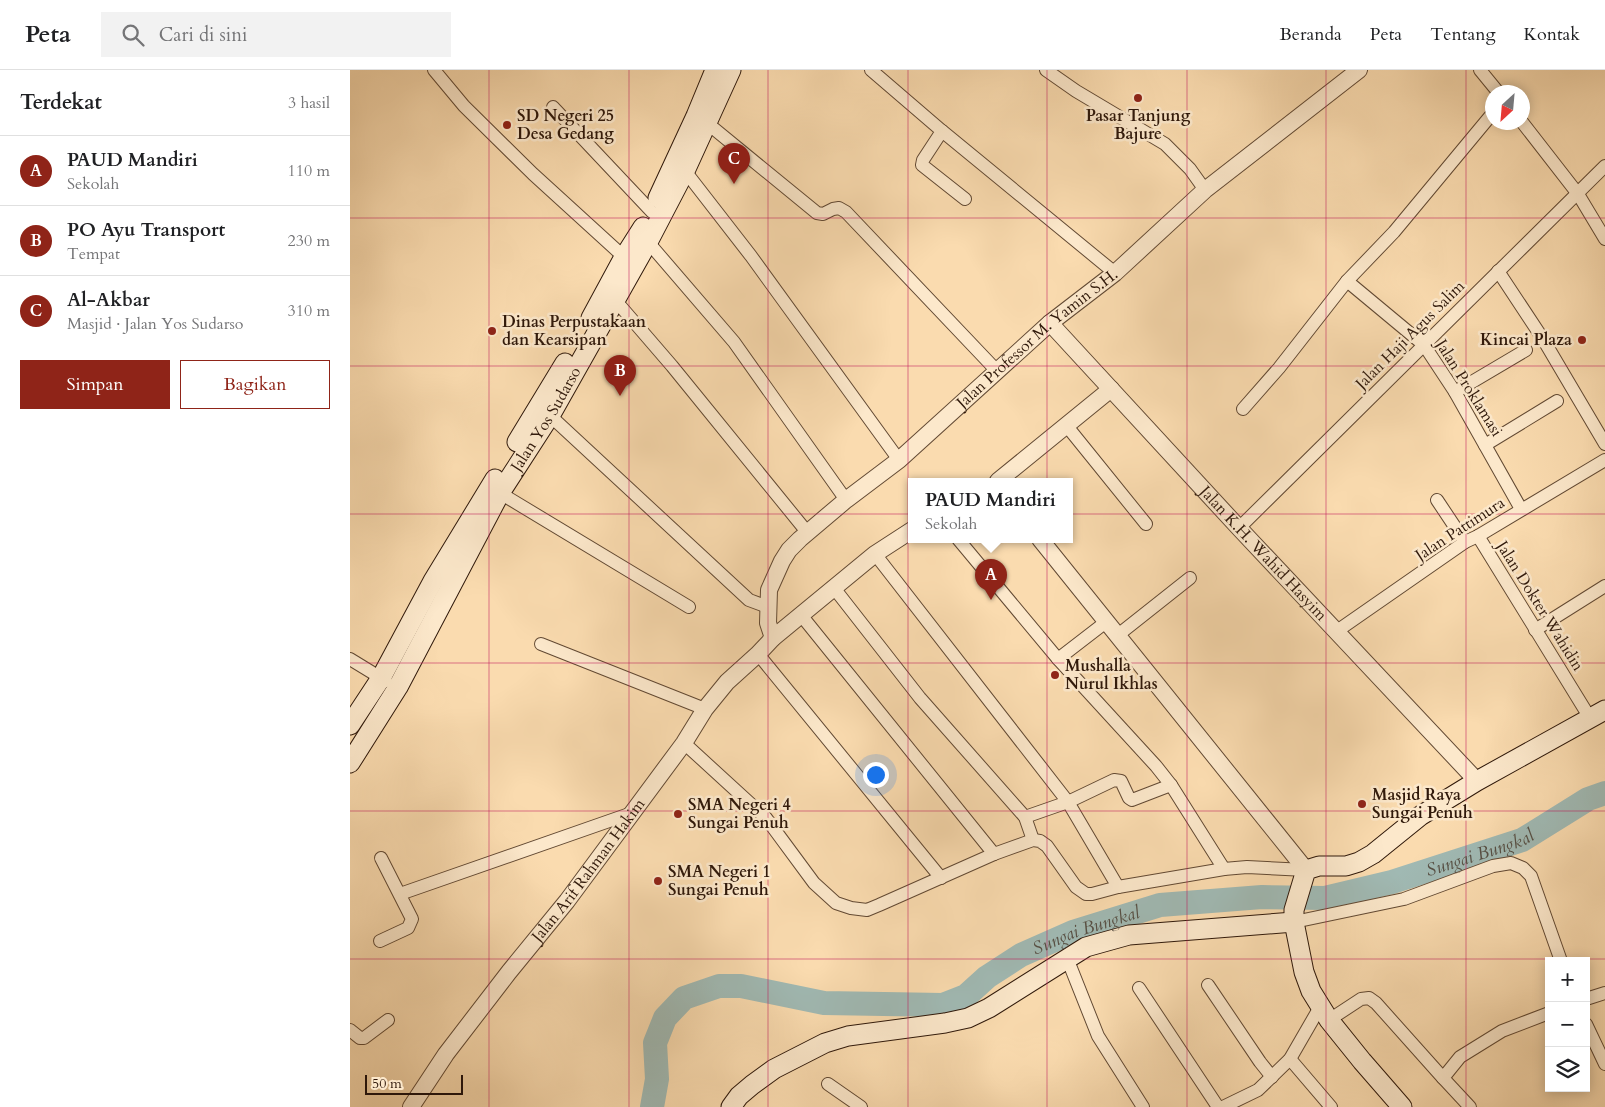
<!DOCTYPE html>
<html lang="id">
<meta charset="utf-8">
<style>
body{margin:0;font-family:Cardo,serif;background:#f2f2f2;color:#202124}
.controls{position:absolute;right:15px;bottom:15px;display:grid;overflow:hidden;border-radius:0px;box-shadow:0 2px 12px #0003}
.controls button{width:45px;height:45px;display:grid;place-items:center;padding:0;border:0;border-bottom:1px solid #e0e0e0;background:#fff;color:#202124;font:25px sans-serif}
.compass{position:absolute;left:1135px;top:15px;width:45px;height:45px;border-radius:50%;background:#fff;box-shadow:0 2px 12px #0003;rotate:206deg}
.scale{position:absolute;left:15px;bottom:12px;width:98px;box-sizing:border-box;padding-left:5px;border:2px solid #2f180a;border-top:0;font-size:14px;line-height:18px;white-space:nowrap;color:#2f180a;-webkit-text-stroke:4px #fce8cb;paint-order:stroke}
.you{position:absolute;left:525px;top:704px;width:18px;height:18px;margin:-12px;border:4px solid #fff;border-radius:50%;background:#1a73e8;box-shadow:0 0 0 8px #1a73e833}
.badge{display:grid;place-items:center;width:32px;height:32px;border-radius:50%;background:#8f2418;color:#fff;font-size:16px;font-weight:700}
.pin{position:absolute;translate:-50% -41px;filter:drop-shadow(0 1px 2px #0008)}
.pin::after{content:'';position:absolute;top:26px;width:18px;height:15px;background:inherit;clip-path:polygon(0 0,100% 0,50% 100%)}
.popup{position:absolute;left:558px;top:408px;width:165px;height:65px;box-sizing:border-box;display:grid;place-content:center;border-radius:0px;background:#fff;filter:drop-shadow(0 1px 4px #0005);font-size:16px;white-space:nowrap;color:#757577}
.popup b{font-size:19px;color:#202124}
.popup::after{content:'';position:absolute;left:50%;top:100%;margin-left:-10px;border:10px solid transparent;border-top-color:#fff}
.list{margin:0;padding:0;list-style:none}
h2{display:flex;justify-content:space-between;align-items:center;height:65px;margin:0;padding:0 20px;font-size:21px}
h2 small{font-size:16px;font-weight:400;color:#757577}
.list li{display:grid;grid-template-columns:32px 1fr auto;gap:15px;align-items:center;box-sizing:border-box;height:70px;padding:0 20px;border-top:1px solid #e0e0e0}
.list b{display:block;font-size:19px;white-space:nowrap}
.list p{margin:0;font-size:16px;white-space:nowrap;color:#757577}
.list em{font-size:16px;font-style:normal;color:#757577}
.actions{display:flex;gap:10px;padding:15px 20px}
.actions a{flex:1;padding:11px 0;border:1px solid #8f2418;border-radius:0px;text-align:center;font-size:18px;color:#8f2418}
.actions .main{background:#8f2418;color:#fff}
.icon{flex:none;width:28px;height:28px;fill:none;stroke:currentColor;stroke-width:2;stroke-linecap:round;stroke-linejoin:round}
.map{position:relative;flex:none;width:1255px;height:1037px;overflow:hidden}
header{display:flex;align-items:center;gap:30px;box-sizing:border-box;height:70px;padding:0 25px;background:#fff;border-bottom:1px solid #e0e0e0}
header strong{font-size:24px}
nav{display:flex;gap:28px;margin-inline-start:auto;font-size:18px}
.search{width:350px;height:45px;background:#f2f2f2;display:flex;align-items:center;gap:12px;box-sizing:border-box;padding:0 18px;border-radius:0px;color:#757577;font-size:19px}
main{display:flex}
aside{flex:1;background:#fff}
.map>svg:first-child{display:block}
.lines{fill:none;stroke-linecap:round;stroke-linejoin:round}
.river{stroke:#a0b9b3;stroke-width:24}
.minor-casing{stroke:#624933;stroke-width:14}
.tertiary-casing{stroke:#624933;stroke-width:18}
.secondary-casing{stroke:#2f180a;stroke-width:21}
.minor{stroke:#fce8cb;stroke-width:12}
.tertiary{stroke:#fce8cb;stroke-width:16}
.secondary{stroke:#fce8cb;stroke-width:19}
.grid{fill:none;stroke:#c2185b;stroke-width:1;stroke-opacity:0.55}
.poi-dot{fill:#8f2418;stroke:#fce8cb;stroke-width:2}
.labels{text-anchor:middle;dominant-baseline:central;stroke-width:5;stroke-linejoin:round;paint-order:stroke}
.poi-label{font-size:16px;font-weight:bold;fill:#2f180a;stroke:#fce8cb;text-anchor:start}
.street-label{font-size:16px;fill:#2f180a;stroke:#fce8cb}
.water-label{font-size:18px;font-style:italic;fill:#575045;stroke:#fce8cb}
</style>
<header>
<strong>Peta</strong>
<div class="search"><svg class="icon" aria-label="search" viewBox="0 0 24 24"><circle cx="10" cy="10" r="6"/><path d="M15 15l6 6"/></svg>Cari di sini</div>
<nav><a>Beranda</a><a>Peta</a><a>Tentang</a><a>Kontak</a></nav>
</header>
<main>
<aside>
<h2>Terdekat<small>3 hasil</small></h2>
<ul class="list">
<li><span class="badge">A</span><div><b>PAUD Mandiri</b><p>Sekolah</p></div><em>110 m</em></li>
<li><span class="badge">B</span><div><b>PO Ayu Transport</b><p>Tempat</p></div><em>230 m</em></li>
<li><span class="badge">C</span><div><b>Al-Akbar</b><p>Masjid · Jalan Yos Sudarso</p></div><em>310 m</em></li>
</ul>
<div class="actions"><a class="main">Simpan</a><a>Bagikan</a></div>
</aside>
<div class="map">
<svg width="1255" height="1037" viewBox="0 0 1255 1037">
<rect width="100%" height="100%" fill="#fadbaf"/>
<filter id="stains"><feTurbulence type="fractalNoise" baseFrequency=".004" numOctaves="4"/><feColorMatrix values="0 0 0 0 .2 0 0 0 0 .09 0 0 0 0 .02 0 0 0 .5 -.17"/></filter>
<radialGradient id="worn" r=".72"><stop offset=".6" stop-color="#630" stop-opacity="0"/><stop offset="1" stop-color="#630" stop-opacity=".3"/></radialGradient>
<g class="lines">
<!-- river -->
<path class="river" id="s1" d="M 302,1037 L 307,1009 L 305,973 L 315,948 L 334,928 L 369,916 L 391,916 L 474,933 L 593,935 L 616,926 L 637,907 L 671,885 L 723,862 L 810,835 L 912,827 L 975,828 L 1042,812 L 1172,770 L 1238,729 L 1255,723"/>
<!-- minor casing -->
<g class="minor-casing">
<g id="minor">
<path d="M 84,0 L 114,36 L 183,104 L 274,187"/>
<path d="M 521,0 L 592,61 L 573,90 L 572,95 L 615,129"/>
<path d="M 696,0 L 726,21 L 815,74 L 840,99 L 855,120"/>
<path d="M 1130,0 L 1148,22"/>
<path d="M 203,37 L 302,142"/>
<path d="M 1172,52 L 1228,124 L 1255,169"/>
<path d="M 357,53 L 467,143 L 473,144 L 483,139 L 489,138 L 496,142 L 647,301"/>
<path d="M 592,61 L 765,203"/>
<path d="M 335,101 L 401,186 L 549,390"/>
<path d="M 298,172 L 384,272 L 496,430"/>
<path d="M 1148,201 L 1193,269 L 1255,374"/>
<path d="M 997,211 L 1074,275 L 1105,322 L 1171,439"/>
<path d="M 266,231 L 322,296 L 457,462"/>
<path d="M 1105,322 L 1176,280"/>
<path d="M 893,339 L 929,298 L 997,211 L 1044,162 L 1142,44"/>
<path d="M 194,340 L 399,530 L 418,537"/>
<path d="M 716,355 L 796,454"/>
<path d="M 1135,375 L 1207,331"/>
<path d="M 150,423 L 339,537"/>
<path d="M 1087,430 L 1115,472"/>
<path d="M 889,458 L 1255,96"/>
<path d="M 1128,466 L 1240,648"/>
<path d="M 608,469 L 708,589 L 806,696 L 821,715 L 874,799"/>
<path d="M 525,484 L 718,732 L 768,817"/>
<path d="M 484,518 L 570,628 L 675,747 L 683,770"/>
<path d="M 451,545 L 644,784"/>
<path d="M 1185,560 L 1255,516"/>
<path d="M 987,561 L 1115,472 L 1128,466 L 1255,390"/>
<path d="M 768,565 L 840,508"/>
<path d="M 191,574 L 355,639"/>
<path d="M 408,584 L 591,808"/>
<path d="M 0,589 L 36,611"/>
<path d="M 708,589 L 756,552"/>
<path d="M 334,673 L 416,748 L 464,813 L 486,833 L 501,838 L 517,840 L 529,835 L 644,784 L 683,770 L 690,771 L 697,776 L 726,817 L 736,824 L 742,824 L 768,817 L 874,799 L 897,797 L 956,800"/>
<path d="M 675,747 L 718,732 L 764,710 L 771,711 L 779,728 L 782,730 L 821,715"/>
<path d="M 50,824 L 282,743"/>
<path d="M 944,852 L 1054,829 L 1143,796 L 1161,793 L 1173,798 L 1181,806 L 1211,891"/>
<path d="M 30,871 L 58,858 L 62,849 L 31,788"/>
<path d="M 717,888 L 748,966 L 793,1037"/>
<path d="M 858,915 L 910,992 L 922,1007"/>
<path d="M 789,918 L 868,1037"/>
<path d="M 1236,929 L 1255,923"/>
<path d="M 979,950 L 1011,929 L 1019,928 L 1026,933 L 1093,1008"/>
<path d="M 1236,954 L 1255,994"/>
<path d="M 0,960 L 10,968 L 14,968 L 38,950"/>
<path d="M 940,989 L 981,1037"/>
<path d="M 478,1014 L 511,1037"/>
<path d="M 873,1037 L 908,1020 L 940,989 L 970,937"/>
<path d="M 1120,1037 L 1093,1008 L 1110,987 L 1152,961 L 1199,943"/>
</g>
</g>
<!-- tertiary casing -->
<g class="tertiary-casing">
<g id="tertiary">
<path id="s2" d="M 700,253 L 889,458 L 1127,711"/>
<path d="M 648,411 L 761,319"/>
<path d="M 690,469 L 956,800"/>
<path id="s3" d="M 423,568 L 418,553 L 419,520 L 432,491 L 439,480 L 450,469 L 496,430 L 549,390 L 700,253 L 765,203 L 855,120 L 1009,0"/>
<path id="s4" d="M 61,1037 L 96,984 L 159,902 L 217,831 L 334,673 L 355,639 L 377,612 L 408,584 L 423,568 L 525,484 L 562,460"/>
</g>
</g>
<!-- secondary casing -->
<g class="secondary-casing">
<g id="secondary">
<path d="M 308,128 L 346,46 L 365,0"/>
<path d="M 241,248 L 274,187 L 293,157"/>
<path d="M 167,372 L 215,293"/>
<path d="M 0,655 L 31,608 L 83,511 L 145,409"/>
<path id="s5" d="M 0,693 L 48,617 L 150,423 L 201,344 L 298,172 L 335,101 L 381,0"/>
<path d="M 381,1037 L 389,1026 L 402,1015 L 424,999 L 475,973 L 498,966 L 595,953 L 618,948 L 639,938 L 736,877 L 779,865 L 944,852"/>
<path d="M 1052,1037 L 1012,991 L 979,950 L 961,921 L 954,902 L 944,852 L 944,840 L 956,800 L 969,796 L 996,796 L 1009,792 L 1023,784 L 1070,746 L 1127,711 L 1255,640"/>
</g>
</g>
<!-- minor -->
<use href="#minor" class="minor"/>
<!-- tertiary -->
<use href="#tertiary" class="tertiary"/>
<!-- secondary -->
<use href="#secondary" class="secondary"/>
</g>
<!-- grid -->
<path class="grid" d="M 139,0 L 139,1037M 279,0 L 279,1037M 418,0 L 418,1037M 558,0 L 558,1037M 697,0 L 697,1037M 837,0 L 837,1037M 976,0 L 976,1037M 1116,0 L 1116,1037M 0,148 L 1255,148M 0,296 L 1255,296M 0,444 L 1255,444M 0,593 L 1255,593M 0,741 L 1255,741M 0,889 L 1255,889"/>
<!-- markers -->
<g class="poi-dot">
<circle cx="788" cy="28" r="5"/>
<circle cx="157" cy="55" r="5"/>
<circle cx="142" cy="261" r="5"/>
<circle cx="1232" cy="270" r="5"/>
<circle cx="705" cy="605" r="5"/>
<circle cx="1012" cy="734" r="5"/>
<circle cx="328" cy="744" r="5"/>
<circle cx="308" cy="811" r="5"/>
</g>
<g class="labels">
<!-- poi labels -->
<g class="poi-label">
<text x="167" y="46">SD Negeri 25<tspan x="167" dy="18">Desa Gedang</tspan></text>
<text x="788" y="46" text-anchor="middle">Pasar Tanjung<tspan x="788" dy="18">Bajure</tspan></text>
<text x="152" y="252">Dinas Perpustakaan<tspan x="152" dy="18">dan Kearsipan</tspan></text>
<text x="1222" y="270" text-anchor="end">Kincai Plaza</text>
<text x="715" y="596">Mushalla<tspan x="715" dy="18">Nurul Ikhlas</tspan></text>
<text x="1022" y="725">Masjid Raya<tspan x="1022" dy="18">Sungai Penuh</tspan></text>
<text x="338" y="735">SMA Negeri 4<tspan x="338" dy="18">Sungai Penuh</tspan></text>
<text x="318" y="802">SMA Negeri 1<tspan x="318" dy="18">Sungai Penuh</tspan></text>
</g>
<!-- street labels -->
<g class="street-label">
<text transform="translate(1060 265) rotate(-45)">Jalan Haji Agus Salim</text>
<text stroke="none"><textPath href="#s3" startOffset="420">Jalan Professor M. Yamin S.H.</textPath></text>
<text transform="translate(1119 318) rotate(58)">Jalan Proklamasi</text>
<text stroke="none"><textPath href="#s5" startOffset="396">Jalan Yos Sudarso</textPath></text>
<text transform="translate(1110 459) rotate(-33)">Jalan Pattimura</text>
<text stroke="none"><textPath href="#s2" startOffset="314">Jalan K.H. Wahid Hasyim</textPath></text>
<text transform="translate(1190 536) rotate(58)">Jalan Dokter Wahidin</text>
<text stroke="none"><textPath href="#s4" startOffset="296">Jalan Arif Rahman Hakim</textPath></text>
</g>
<!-- water labels -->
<g class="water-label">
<text stroke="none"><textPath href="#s1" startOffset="950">Sungai Bungkal</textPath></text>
<text stroke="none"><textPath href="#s1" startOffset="545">Sungai Bungkal</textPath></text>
</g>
</g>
<rect width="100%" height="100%" filter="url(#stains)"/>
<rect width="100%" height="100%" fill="url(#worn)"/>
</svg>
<div class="controls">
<button>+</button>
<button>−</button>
<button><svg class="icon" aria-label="layers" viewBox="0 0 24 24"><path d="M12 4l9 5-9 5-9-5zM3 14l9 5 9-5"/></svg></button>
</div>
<svg class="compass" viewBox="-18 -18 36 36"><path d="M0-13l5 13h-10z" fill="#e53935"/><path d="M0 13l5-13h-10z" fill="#757577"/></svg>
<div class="scale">50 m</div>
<div class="you"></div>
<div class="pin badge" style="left:641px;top:530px">A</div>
<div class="popup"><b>PAUD Mandiri</b>Sekolah</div>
<div class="pin badge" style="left:270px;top:326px">B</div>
<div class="pin badge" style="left:384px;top:114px">C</div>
</div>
</main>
